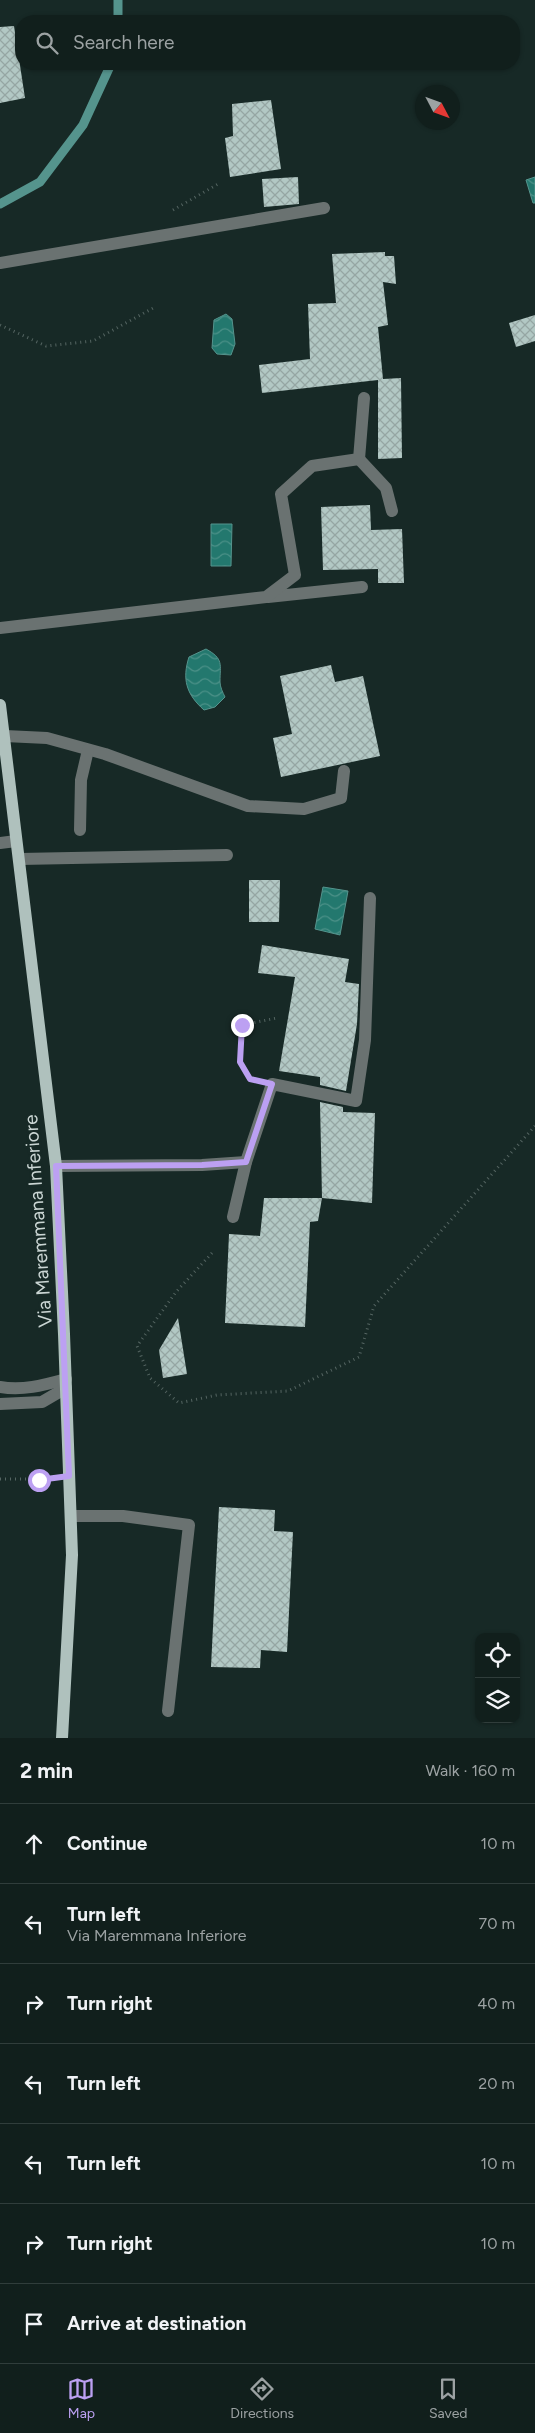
<!DOCTYPE html>
<meta charset="utf-8">
<style>
body{margin:0;font-family:Figtree,sans-serif;background:#1a2725;color:#f1f3f6}
.controls{position:absolute;right:15px;bottom:15px;display:grid;overflow:hidden;border-radius:10px;box-shadow:0 1px 4px #0004}
.controls button{width:45px;height:45px;display:grid;place-items:center;padding:0;border:0;border-bottom:1px solid #303d3b;background:#111f1c;color:#f1f3f6;font:25px sans-serif}
.compass{position:absolute;left:415px;top:85px;width:45px;height:45px;border-radius:50%;background:#111f1c;box-shadow:0 1px 4px #0004;rotate:131deg}
.stop{position:absolute;width:15px;height:15px;margin:-11px;border:4px solid #bca0f2;border-radius:50%;background:#fff}
.stop.end{background:#bca0f2;border-color:#fff;box-shadow:0 1px 5px #0008}
.list{margin:0;padding:0;list-style:none}
h2{display:flex;justify-content:space-between;align-items:center;height:65px;margin:0;padding:0 20px;font-size:21px}
h2 small{font-size:16px;font-weight:400;color:#9ca2a3}
.list li{display:grid;grid-template-columns:32px 1fr auto;gap:15px;align-items:center;box-sizing:border-box;height:80px;padding:0 20px;border-top:1px solid #303d3b}
.list b{display:block;font-size:19px;white-space:nowrap}
.list p{margin:0;font-size:16px;white-space:nowrap;color:#9ca2a3}
.list em{font-size:16px;font-style:normal;color:#9ca2a3}
.icon{flex:none;width:28px;height:28px;fill:none;stroke:currentColor;stroke-width:2;stroke-linecap:round;stroke-linejoin:round}
.map{position:relative;flex:none;width:535px;height:1738px;overflow:hidden}
.search{position:absolute;background:#111f1c;box-shadow:0 1px 4px #0004;left:15px;right:15px;top:15px;height:55px;display:flex;align-items:center;gap:12px;box-sizing:border-box;padding:0 18px;border-radius:20px;color:#9ca2a3;font-size:19px}
.sheet{height:625px;background:#111f1c}
nav{display:flex;justify-content:space-around;align-items:center;box-sizing:border-box;height:70px;border-top:1px solid #303d3b;background:#111f1c;font-size:14px;color:#9ca2a3}
nav a{display:grid;justify-items:center;gap:2px}
nav .on{color:#bca0f2}
.map>svg:first-child{display:block}
.water{fill:url(#water-waves);stroke:#55948d}
.lines{fill:none;stroke-linecap:round;stroke-linejoin:round}
.stream{stroke:#55948d;stroke-width:9}
.building{fill:url(#building-cross-hatch)}
.path{stroke:#556562;stroke-width:3;stroke-dasharray:1 4;stroke-linecap:butt}
.minor{stroke:#6a7271;stroke-width:12}
.major{stroke:#afc1bd;stroke-width:12}
.route{stroke:#bca0f2;stroke-width:6}
.labels{text-anchor:middle;dominant-baseline:central;stroke-width:5;stroke-linejoin:round;paint-order:stroke}
.street-label{font-size:19px;fill:#cbd6d4;stroke:#172926}
</style>
<div class="map">
<svg width="535" height="1738" viewBox="0 0 535 1738">
<defs>
<pattern id="water-waves" width="16" height="10" patternUnits="userSpaceOnUse" patternTransform="scale(1.25)"><rect width="16" height="10" fill="#23786e"/><path d="M0 5q4-4 8 0t8 0" fill="none" stroke="#4c9188"/></pattern>
<pattern id="building-cross-hatch" width="8" height="8" patternUnits="userSpaceOnUse" patternTransform="scale(1.25)"><rect width="8" height="8" fill="#b2c8c4"/><path d="M0 0l8 8M0 8l8-8" fill="none" stroke="#95a6a3"/></pattern>
</defs>
<rect width="100%" height="100%" fill="#172926"/>
<!-- water -->
<g class="water">
<path d="M 535,177 L 535,203 L 533,203 L 526,180 Z"/>
<path d="M 226,314 L 232,319 L 235,344 L 231,355 L 217,354 L 212,348 L 214,320 Z"/>
<path d="M 211,524 L 232,524 L 231,566 L 211,566 Z"/>
<path d="M 206,649 C 224,659 220,664 220,682 C 220,687 223,693 225,697 L 215,707 L 204,710 C 186,694 182,679 189,657 Z"/>
<path d="M 323,887 L 348,891 L 340,935 L 315,929 Z"/>
</g>
<g class="lines">
<!-- stream -->
<g class="stream">
<path d="M 118,0 L 118,21"/>
<path d="M 0,204 L 40,182 L 83,125 L 111,64"/>
</g>
</g>
<!-- building -->
<g class="building">
<path d="M 14,26 L 25,98 L 0,103 L 0,27 Z"/>
<path d="M 271,100 L 281,169 L 230,177 L 225,138 L 233,136 L 232,104 Z"/>
<path d="M 298,177 L 299,204 L 264,207 L 262,179 Z"/>
<path d="M 385,252 L 385,256 L 394,256 L 396,284 L 383,282 L 388,325 L 378,327 L 383,379 L 401,378 L 402,458 L 378,459 L 378,380 L 262,393 L 259,365 L 310,359 L 308,304 L 336,303 L 332,254 Z"/>
<path d="M 535,315 L 535,341 L 516,347 L 509,323 Z"/>
<path d="M 370,505 L 371,530 L 402,529 L 404,583 L 378,583 L 378,569 L 323,570 L 321,507 Z"/>
<path d="M 331,665 L 335,682 L 363,676 L 380,756 L 281,777 L 273,738 L 292,734 L 280,676 Z"/>
<path d="M 249,880 L 280,880 L 279,922 L 249,922 Z"/>
<path d="M 262,945 L 349,959 L 345,982 L 359,984 L 357,1024 L 346,1091 L 320,1085 L 320,1077 L 279,1071 L 295,977 L 258,973 Z"/>
<path d="M 320,1102 L 343,1107 L 343,1112 L 375,1113 L 372,1203 L 322,1198 Z"/>
<path d="M 264,1198 L 322,1198 L 318,1221 L 310,1222 L 305,1327 L 225,1323 L 229,1234 L 260,1236 Z"/>
<path d="M 178,1318 L 187,1374 L 163,1378 L 159,1350 Z"/>
<path d="M 219,1507 L 275,1510 L 274,1531 L 293,1532 L 287,1652 L 261,1650 L 260,1668 L 211,1667 Z"/>
</g>
<g class="lines">
<!-- path -->
<g class="path">
<path d="M 173,210 L 218,184"/>
<path d="M 0,325 L 46,346 L 93,341 L 155,307"/>
<path d="M 251,1079 L 240,1062 L 242,1025 L 277,1018"/>
<path d="M 212,1253 L 176,1292 L 137,1346 L 150,1378 L 179,1403 L 217,1395 L 288,1391 L 359,1357 L 374,1306 L 535,1126"/>
<path d="M 0,1479 L 49,1479"/>
</g>
<!-- minor -->
<g class="minor">
<path d="M 0,263 L 324,208"/>
<path d="M 359,459 L 386,488 L 392,511"/>
<path d="M 268,597 L 362,587"/>
<path d="M 0,628 L 266,597 L 295,575 L 281,494 L 312,466 L 359,459 L 364,398"/>
<path d="M 5,736 L 47,738 L 105,754 L 248,806 L 304,809 L 341,798 L 344,771"/>
<path d="M 80,830 L 81,780 L 88,750"/>
<path d="M 0,843 L 16,841"/>
<path d="M 20,859 L 227,855"/>
<path d="M 56,1166 L 202,1165 L 246,1162"/>
<path d="M 233,1217 L 246,1162 L 272,1084 L 356,1101 L 365,1040 L 370,898"/>
<path d="M 0,1387 C 23,1391 44,1385 66,1379"/>
<path d="M 0,1404 L 42,1402 L 66,1388"/>
<path d="M 71,1516 L 123,1516 L 189,1525 L 168,1711"/>
</g>
<!-- major -->
<path class="major" d="M 0,705 L 56,1166 L 64,1334 L 72,1555 L 62,1738"/>
</g>
<g class="lines">
<!-- route -->
<path class="route" d="M 39,1480 L 69,1476 L 56,1166 L 202,1165 L 246,1162 L 272,1084 L 250,1079 L 240,1062 L 242,1025"/>
</g>
<g class="labels">
<!-- street labels -->
<g class="street-label">
<text transform="translate(38 1221) rotate(-94)">Via Maremmana Inferiore</text>
</g>
</g>
</svg>
<div class="controls">
<button><svg class="icon" aria-label="locate" viewBox="0 0 24 24"><circle cx="12" cy="12" r="6"/><path d="M12 2v4M12 18v4M2 12h4M18 12h4"/></svg></button>
<button><svg class="icon" aria-label="layers" viewBox="0 0 24 24"><path d="M12 4l9 5-9 5-9-5zM3 14l9 5 9-5"/></svg></button>
</div>
<svg class="compass" viewBox="-18 -18 36 36"><path d="M0-13l5 13h-10z" fill="#e53935"/><path d="M0 13l5-13h-10z" fill="#9ca2a3"/></svg>
<div class="stop" style="left:39px;top:1480px"></div>
<div class="stop end" style="left:242px;top:1025px"></div>
<div class="search"><svg class="icon" aria-label="search" viewBox="0 0 24 24"><circle cx="10" cy="10" r="6"/><path d="M15 15l6 6"/></svg>Search here</div>
</div>
<section class="sheet">
<h2>2 min<small>Walk · 160 m</small></h2>
<ul class="list">
<li><svg class="icon" aria-label="ahead" viewBox="0 0 24 24"><path d="M12 20V5M6 11l6-6 6 6"/></svg><div><b>Continue</b></div><em>10 m</em></li>
<li><svg class="icon" aria-label="left" viewBox="0 0 24 24"><path d="M17 20v-9H6M10 6l-5 5 5 5"/></svg><div><b>Turn left</b><p>Via Maremmana Inferiore</p></div><em>70 m</em></li>
<li><svg class="icon" aria-label="right" viewBox="0 0 24 24"><path d="M7 20v-9h11M14 6l5 5-5 5"/></svg><div><b>Turn right</b></div><em>40 m</em></li>
<li><svg class="icon" aria-label="left" viewBox="0 0 24 24"><path d="M17 20v-9H6M10 6l-5 5 5 5"/></svg><div><b>Turn left</b></div><em>20 m</em></li>
<li><svg class="icon" aria-label="left" viewBox="0 0 24 24"><path d="M17 20v-9H6M10 6l-5 5 5 5"/></svg><div><b>Turn left</b></div><em>10 m</em></li>
<li><svg class="icon" aria-label="right" viewBox="0 0 24 24"><path d="M7 20v-9h11M14 6l5 5-5 5"/></svg><div><b>Turn right</b></div><em>10 m</em></li>
<li><svg class="icon" aria-label="arrive" viewBox="0 0 24 24"><path d="M6 21V4h12l-3 4 3 4H6"/></svg><div><b>Arrive at destination</b></div></li>
</ul>
</section>
<nav>
<a class="on"><svg class="icon" aria-label="map" viewBox="0 0 24 24"><path d="M3 6l6-2 6 2 6-2v14l-6 2-6-2-6 2zM9 4v14M15 6v14"/></svg>Map</a>
<a><svg class="icon" aria-label="directions" viewBox="0 0 24 24"><path d="M12 3l9 9-9 9-9-9zM9 14v-3h6M13 9l2 2-2 2"/></svg>Directions</a>
<a><svg class="icon" aria-label="saved" viewBox="0 0 24 24"><path d="M7 4h10v16l-5-4-5 4z"/></svg>Saved</a>
</nav>
